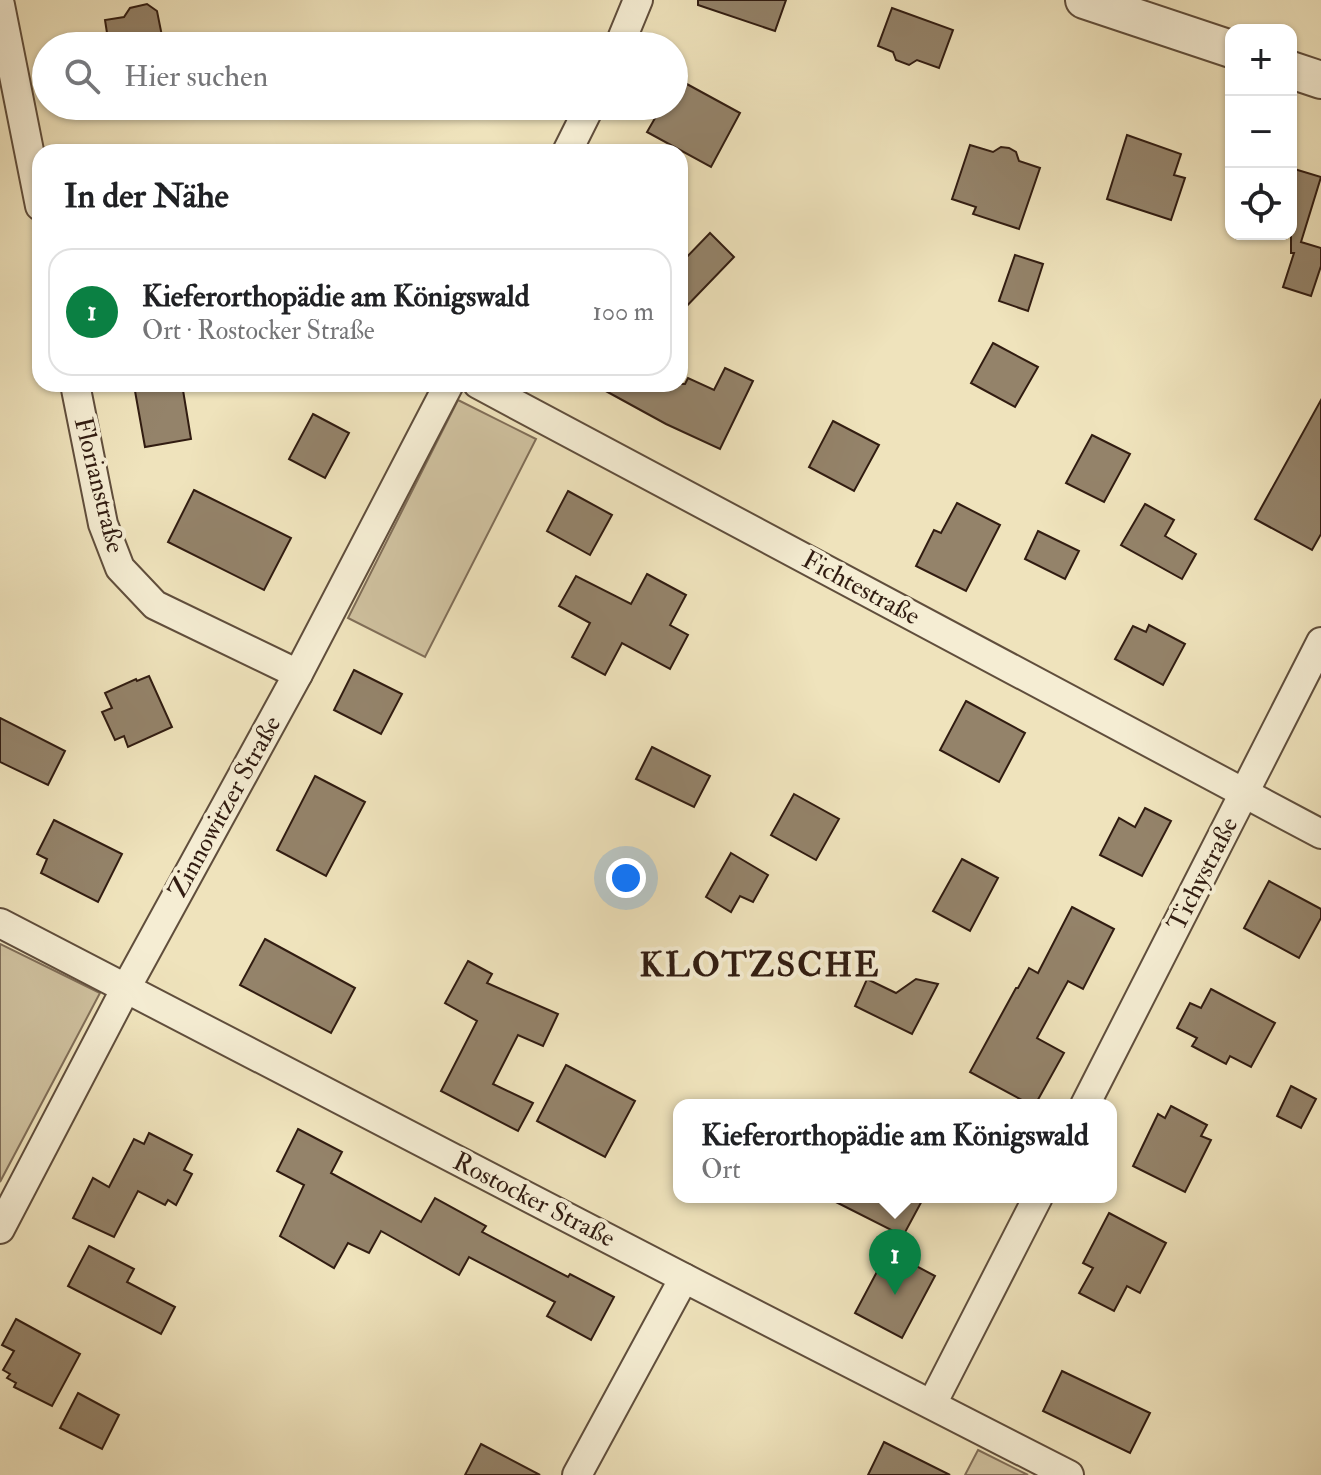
<!DOCTYPE html>
<html lang="de">
<meta charset="utf-8">
<style>
body{margin:0;font-family:"IM FELL Double Pica",serif;background:#f2f2f2;color:#202124}
.controls{position:absolute;right:24px;top:24px;display:grid;overflow:hidden;border-radius:16px;box-shadow:0 2px 6px #0004}
.controls button{width:72px;height:72px;display:grid;place-items:center;padding:0;border:0;border-bottom:2px solid #e0e0e0;background:#fff;color:#202124;font:40px sans-serif}
.you{position:absolute;left:626px;top:878px;width:28px;height:28px;margin:-20px;border:6px solid #fff;border-radius:50%;background:#1a73e8;box-shadow:0 0 0 12px #1a73e833}
.badge{display:grid;place-items:center;width:52px;height:52px;border-radius:50%;background:#0b8043;color:#fff;font-size:26px;font-weight:700}
.pin{position:absolute;translate:-50% -66px;filter:drop-shadow(0 2px 4px #0008)}
.pin::after{content:'';position:absolute;top:42px;width:28px;height:24px;background:inherit;clip-path:polygon(0 0,100% 0,50% 100%)}
.popup{position:absolute;left:673px;top:1099px;width:444px;height:104px;box-sizing:border-box;display:grid;place-content:center;border-radius:16px;background:#fff;filter:drop-shadow(0 2px 6px #0005);font-size:26px;white-space:nowrap;color:#757577}
.popup b{font-size:30px;color:#202124}
.popup::after{content:'';position:absolute;left:50%;top:100%;margin-left:-16px;border:16px solid transparent;border-top-color:#fff}
.list{margin:0;padding:0;list-style:none}
h2{display:flex;justify-content:space-between;align-items:center;height:104px;margin:0;padding:0 32px;font-size:34px}
h2 small{font-size:26px;font-weight:400;color:#757577}
.list li{display:grid;grid-template-columns:52px 1fr auto;gap:24px;align-items:center;box-sizing:border-box;height:128px;margin:0 16px 16px;padding:0 16px;border:2px solid #e0e0e0;border-radius:24px}
.list b{display:block;font-size:30px;white-space:nowrap}
.list p{margin:0;font-size:26px;white-space:nowrap;color:#757577}
.list em{font-size:26px;font-style:normal;color:#757577}
.icon{flex:none;width:44px;height:44px;fill:none;stroke:currentColor;stroke-width:2;stroke-linecap:round;stroke-linejoin:round}
.map{position:relative;flex:none;width:1321px;height:1475px;overflow:hidden}
.search{position:absolute;background:#fff;box-shadow:0 2px 6px #0004;left:32px;top:32px;width:656px;height:88px;display:flex;align-items:center;gap:20px;box-sizing:border-box;padding:0 28px;border-radius:44px;color:#757577;font-size:30px}
.panel{position:absolute;background:#fff;box-shadow:0 2px 6px #0004;left:32px;top:144px;width:656px;height:248px;border-radius:24px}
.map>svg:first-child{display:block}
.green{fill:#cfc19f;stroke:#806e58;stroke-width:2}
.building{fill:#94836a;stroke:#311c11;stroke-width:2}
.lines{fill:none;stroke-linecap:round;stroke-linejoin:round}
.minor-casing{stroke:#604e3c;stroke-width:32}
.tertiary-casing{stroke:#604e3c;stroke-width:40}
.minor{stroke:#f5edd3;stroke-width:28}
.tertiary{stroke:#f5edd3;stroke-width:36}
.labels{text-anchor:middle;dominant-baseline:central;stroke-width:8;stroke-linejoin:round;paint-order:stroke}
.street-label{font-size:26px;fill:#311c11;stroke:#f5edd3}
.district-label{font-size:34px;font-weight:bold;letter-spacing:2px;fill:#311c11;stroke:#f5edd3}
</style>
<div class="map">
<svg width="1321" height="1475" viewBox="0 0 1321 1475">
<rect width="100%" height="100%" fill="#efe3bc"/>
<filter id="stains"><feTurbulence type="fractalNoise" baseFrequency=".0025" numOctaves="4"/><feColorMatrix values="0 0 0 0 .2 0 0 0 0 .09 0 0 0 0 .02 0 0 0 .5 -.17"/></filter>
<radialGradient id="worn" r=".72"><stop offset=".6" stop-color="#630" stop-opacity="0"/><stop offset="1" stop-color="#630" stop-opacity=".3"/></radialGradient>
<!-- green -->
<g class="green">
<path d="M 458,400 L 536,439 L 425,657 L 348,618 Z"/>
<path d="M 0,944 L 100,993 L 0,1182 Z"/>
<path d="M 978,1450 L 1028,1475 L 965,1475 Z"/>
</g>
<!-- building -->
<g class="building">
<path d="M 698,0 L 786,0 L 775,31 L 698,5 Z"/>
<path d="M 147,4 L 157,11 L 164,46 L 109,46 L 105,20 L 124,17 L 130,8 Z"/>
<path d="M 892,8 L 953,30 L 939,68 L 917,60 L 909,65 L 896,60 L 893,52 L 878,46 Z"/>
<path d="M 674,77 L 740,113 L 711,167 L 647,132 L 662,106 L 674,106 Z"/>
<path d="M 1127,135 L 1181,154 L 1174,175 L 1185,178 L 1171,220 L 1107,199 Z"/>
<path d="M 970,145 L 993,152 L 1001,147 L 1009,148 L 1016,152 L 1019,161 L 1040,168 L 1019,229 L 973,214 L 976,207 L 952,199 Z"/>
<path d="M 1291,168 L 1321,177 L 1301,242 L 1321,248 L 1321,266 L 1311,296 L 1283,287 L 1294,253 L 1291,253 Z"/>
<path d="M 710,233 L 734,257 L 680,313 L 680,264 Z"/>
<path d="M 1015,255 L 1043,264 L 1028,311 L 999,301 Z"/>
<path d="M 993,343 L 1038,367 L 1015,407 L 971,383 Z"/>
<path d="M 725,368 L 753,381 L 720,449 L 666,424 L 593,384 L 685,384 L 688,378 L 714,390 Z"/>
<path d="M 182,384 L 191,439 L 145,447 L 135,391 Z"/>
<path d="M 1321,400 L 1321,534 L 1312,550 L 1255,519 Z"/>
<path d="M 313,414 L 349,433 L 325,478 L 289,459 Z"/>
<path d="M 833,421 L 879,445 L 854,491 L 809,467 Z"/>
<path d="M 1092,435 L 1130,454 L 1104,502 L 1066,483 Z"/>
<path d="M 194,490 L 291,538 L 264,590 L 168,542 Z"/>
<path d="M 568,491 L 612,515 L 590,555 L 547,531 Z"/>
<path d="M 957,503 L 1000,525 L 966,591 L 916,566 L 934,530 L 941,533 Z"/>
<path d="M 1145,504 L 1174,520 L 1165,536 L 1196,554 L 1182,579 L 1121,545 Z"/>
<path d="M 1038,531 L 1079,551 L 1065,579 L 1025,559 Z"/>
<path d="M 647,574 L 686,595 L 670,625 L 688,635 L 670,669 L 622,643 L 605,675 L 572,657 L 590,623 L 559,606 L 576,576 L 631,604 Z"/>
<path d="M 1149,625 L 1185,644 L 1163,685 L 1115,659 L 1133,626 L 1146,632 Z"/>
<path d="M 354,670 L 402,694 L 381,734 L 334,710 Z"/>
<path d="M 149,676 L 172,727 L 128,747 L 124,736 L 115,740 L 102,712 L 112,708 L 105,693 L 136,679 L 137,681 Z"/>
<path d="M 966,701 L 1025,733 L 999,782 L 940,750 Z"/>
<path d="M 0,718 L 65,751 L 48,785 L 0,762 Z"/>
<path d="M 652,747 L 710,776 L 694,807 L 636,779 Z"/>
<path d="M 315,776 L 365,802 L 326,876 L 277,850 Z"/>
<path d="M 794,794 L 839,819 L 816,860 L 771,835 Z"/>
<path d="M 1145,808 L 1171,821 L 1142,876 L 1100,855 L 1119,818 L 1135,827 Z"/>
<path d="M 54,820 L 122,854 L 98,902 L 41,873 L 47,859 L 37,854 Z"/>
<path d="M 731,853 L 768,875 L 753,902 L 740,896 L 731,912 L 706,897 Z"/>
<path d="M 962,859 L 998,878 L 970,931 L 933,911 Z"/>
<path d="M 1269,881 L 1321,909 L 1321,918 L 1299,958 L 1244,928 Z"/>
<path d="M 1072,907 L 1114,929 L 1083,989 L 1068,981 L 1037,1038 L 1064,1053 L 1035,1105 L 1031,1105 L 970,1072 L 1016,988 L 1018,988 L 1029,968 L 1038,973 Z"/>
<path d="M 265,939 L 355,988 L 331,1033 L 240,985 Z"/>
<path d="M 468,961 L 492,974 L 487,983 L 558,1014 L 543,1046 L 518,1035 L 493,1084 L 533,1103 L 518,1131 L 441,1091 L 477,1021 L 445,1003 Z"/>
<path d="M 867,979 L 896,993 L 916,979 L 938,984 L 912,1034 L 855,1006 Z"/>
<path d="M 1211,989 L 1275,1023 L 1251,1067 L 1230,1056 L 1226,1064 L 1192,1046 L 1197,1038 L 1177,1028 L 1190,1003 L 1201,1008 Z"/>
<path d="M 566,1065 L 635,1101 L 605,1157 L 537,1121 Z"/>
<path d="M 1291,1086 L 1316,1099 L 1301,1128 L 1277,1116 Z"/>
<path d="M 1171,1106 L 1207,1125 L 1201,1136 L 1211,1140 L 1185,1192 L 1133,1166 L 1158,1114 L 1165,1118 Z"/>
<path d="M 298,1129 L 342,1152 L 331,1173 L 421,1222 L 435,1198 L 486,1226 L 482,1232 L 568,1277 L 570,1274 L 614,1297 L 591,1340 L 547,1316 L 555,1302 L 469,1257 L 459,1275 L 381,1231 L 369,1253 L 348,1243 L 334,1268 L 280,1236 L 304,1185 L 277,1171 Z"/>
<path d="M 149,1133 L 192,1155 L 184,1170 L 192,1174 L 176,1205 L 168,1200 L 165,1205 L 138,1191 L 114,1237 L 73,1218 L 93,1178 L 109,1187 L 134,1139 L 144,1144 Z"/>
<path d="M 826,1197 L 924,1197 L 903,1236 Z"/>
<path d="M 1109,1213 L 1166,1243 L 1140,1293 L 1127,1286 L 1114,1311 L 1079,1293 L 1093,1268 L 1083,1263 Z"/>
<path d="M 89,1246 L 134,1269 L 127,1282 L 175,1307 L 161,1334 L 68,1286 Z"/>
<path d="M 888,1251 L 935,1276 L 902,1338 L 855,1313 Z"/>
<path d="M 16,1319 L 80,1354 L 52,1406 L 14,1387 L 16,1383 L 7,1378 L 10,1374 L 3,1370 L 14,1351 L 2,1345 Z"/>
<path d="M 1062,1371 L 1150,1413 L 1130,1453 L 1043,1411 Z"/>
<path d="M 78,1393 L 119,1415 L 102,1449 L 60,1428 Z"/>
<path d="M 884,1442 L 950,1475 L 868,1475 Z"/>
<path d="M 481,1444 L 540,1475 L 465,1475 Z"/>
</g>
<g class="lines">
<!-- minor casing -->
<g class="minor-casing">
<g id="minor">
<path d="M 0,5 L 40,206"/>
<path d="M 619,46 L 638,0"/>
<path d="M 567,152 L 590,106"/>
<path d="M 75,384 L 103,524 L 120,568 L 155,605 L 298,674"/>
<path d="M 478,384 L 1321,834"/>
<path d="M 0,923 L 684,1278 L 1069,1475"/>
<path d="M 1085,1105 L 1321,642"/>
<path d="M 0,1229 L 126,988 L 298,674 L 449,384"/>
<path d="M 932,1404 L 1038,1197"/>
<path d="M 577,1475 L 684,1278"/>
</g>
</g>
<!-- tertiary casing -->
<g class="tertiary-casing">
<g id="tertiary">
<path d="M 1084,0 L 1231,49"/>
<path d="M 1291,70 L 1321,80"/>
</g>
</g>
<!-- minor -->
<use href="#minor" class="minor"/>
<!-- tertiary -->
<use href="#tertiary" class="tertiary"/>
</g>
<g class="labels">
<!-- street labels -->
<g class="street-label">
<text transform="translate(99 485) rotate(76)">Florianstraße</text>
<text transform="translate(861 588) rotate(28)">Fichtestraße</text>
<text transform="translate(225 807) rotate(-61)">Zinnowitzer Straße</text>
<text transform="translate(1203 874) rotate(-63)">Tichystraße</text>
<text transform="translate(534 1200) rotate(27)">Rostocker Straße</text>
</g>
<!-- district labels -->
<g class="district-label">
<text x="760" y="965">KLOTZSCHE</text>
</g>
</g>
<rect width="100%" height="100%" filter="url(#stains)"/>
<rect width="100%" height="100%" fill="url(#worn)"/>
</svg>
<div class="controls">
<button>+</button>
<button>−</button>
<button><svg class="icon" aria-label="locate" viewBox="0 0 24 24"><circle cx="12" cy="12" r="6"/><path d="M12 2v4M12 18v4M2 12h4M18 12h4"/></svg></button>
</div>
<div class="you"></div>
<div class="pin badge" style="left:895px;top:1295px">1</div>
<div class="popup"><b>Kieferorthopädie am Königswald</b>Ort</div>
<div class="search"><svg class="icon" aria-label="search" viewBox="0 0 24 24"><circle cx="10" cy="10" r="6"/><path d="M15 15l6 6"/></svg>Hier suchen</div>
<section class="panel">
<h2>In der Nähe<small></small></h2>
<ul class="list">
<li><span class="badge">1</span><div><b>Kieferorthopädie am Königswald</b><p>Ort · Rostocker Straße</p></div><em>100 m</em></li>
</ul>
</section>
</div>
